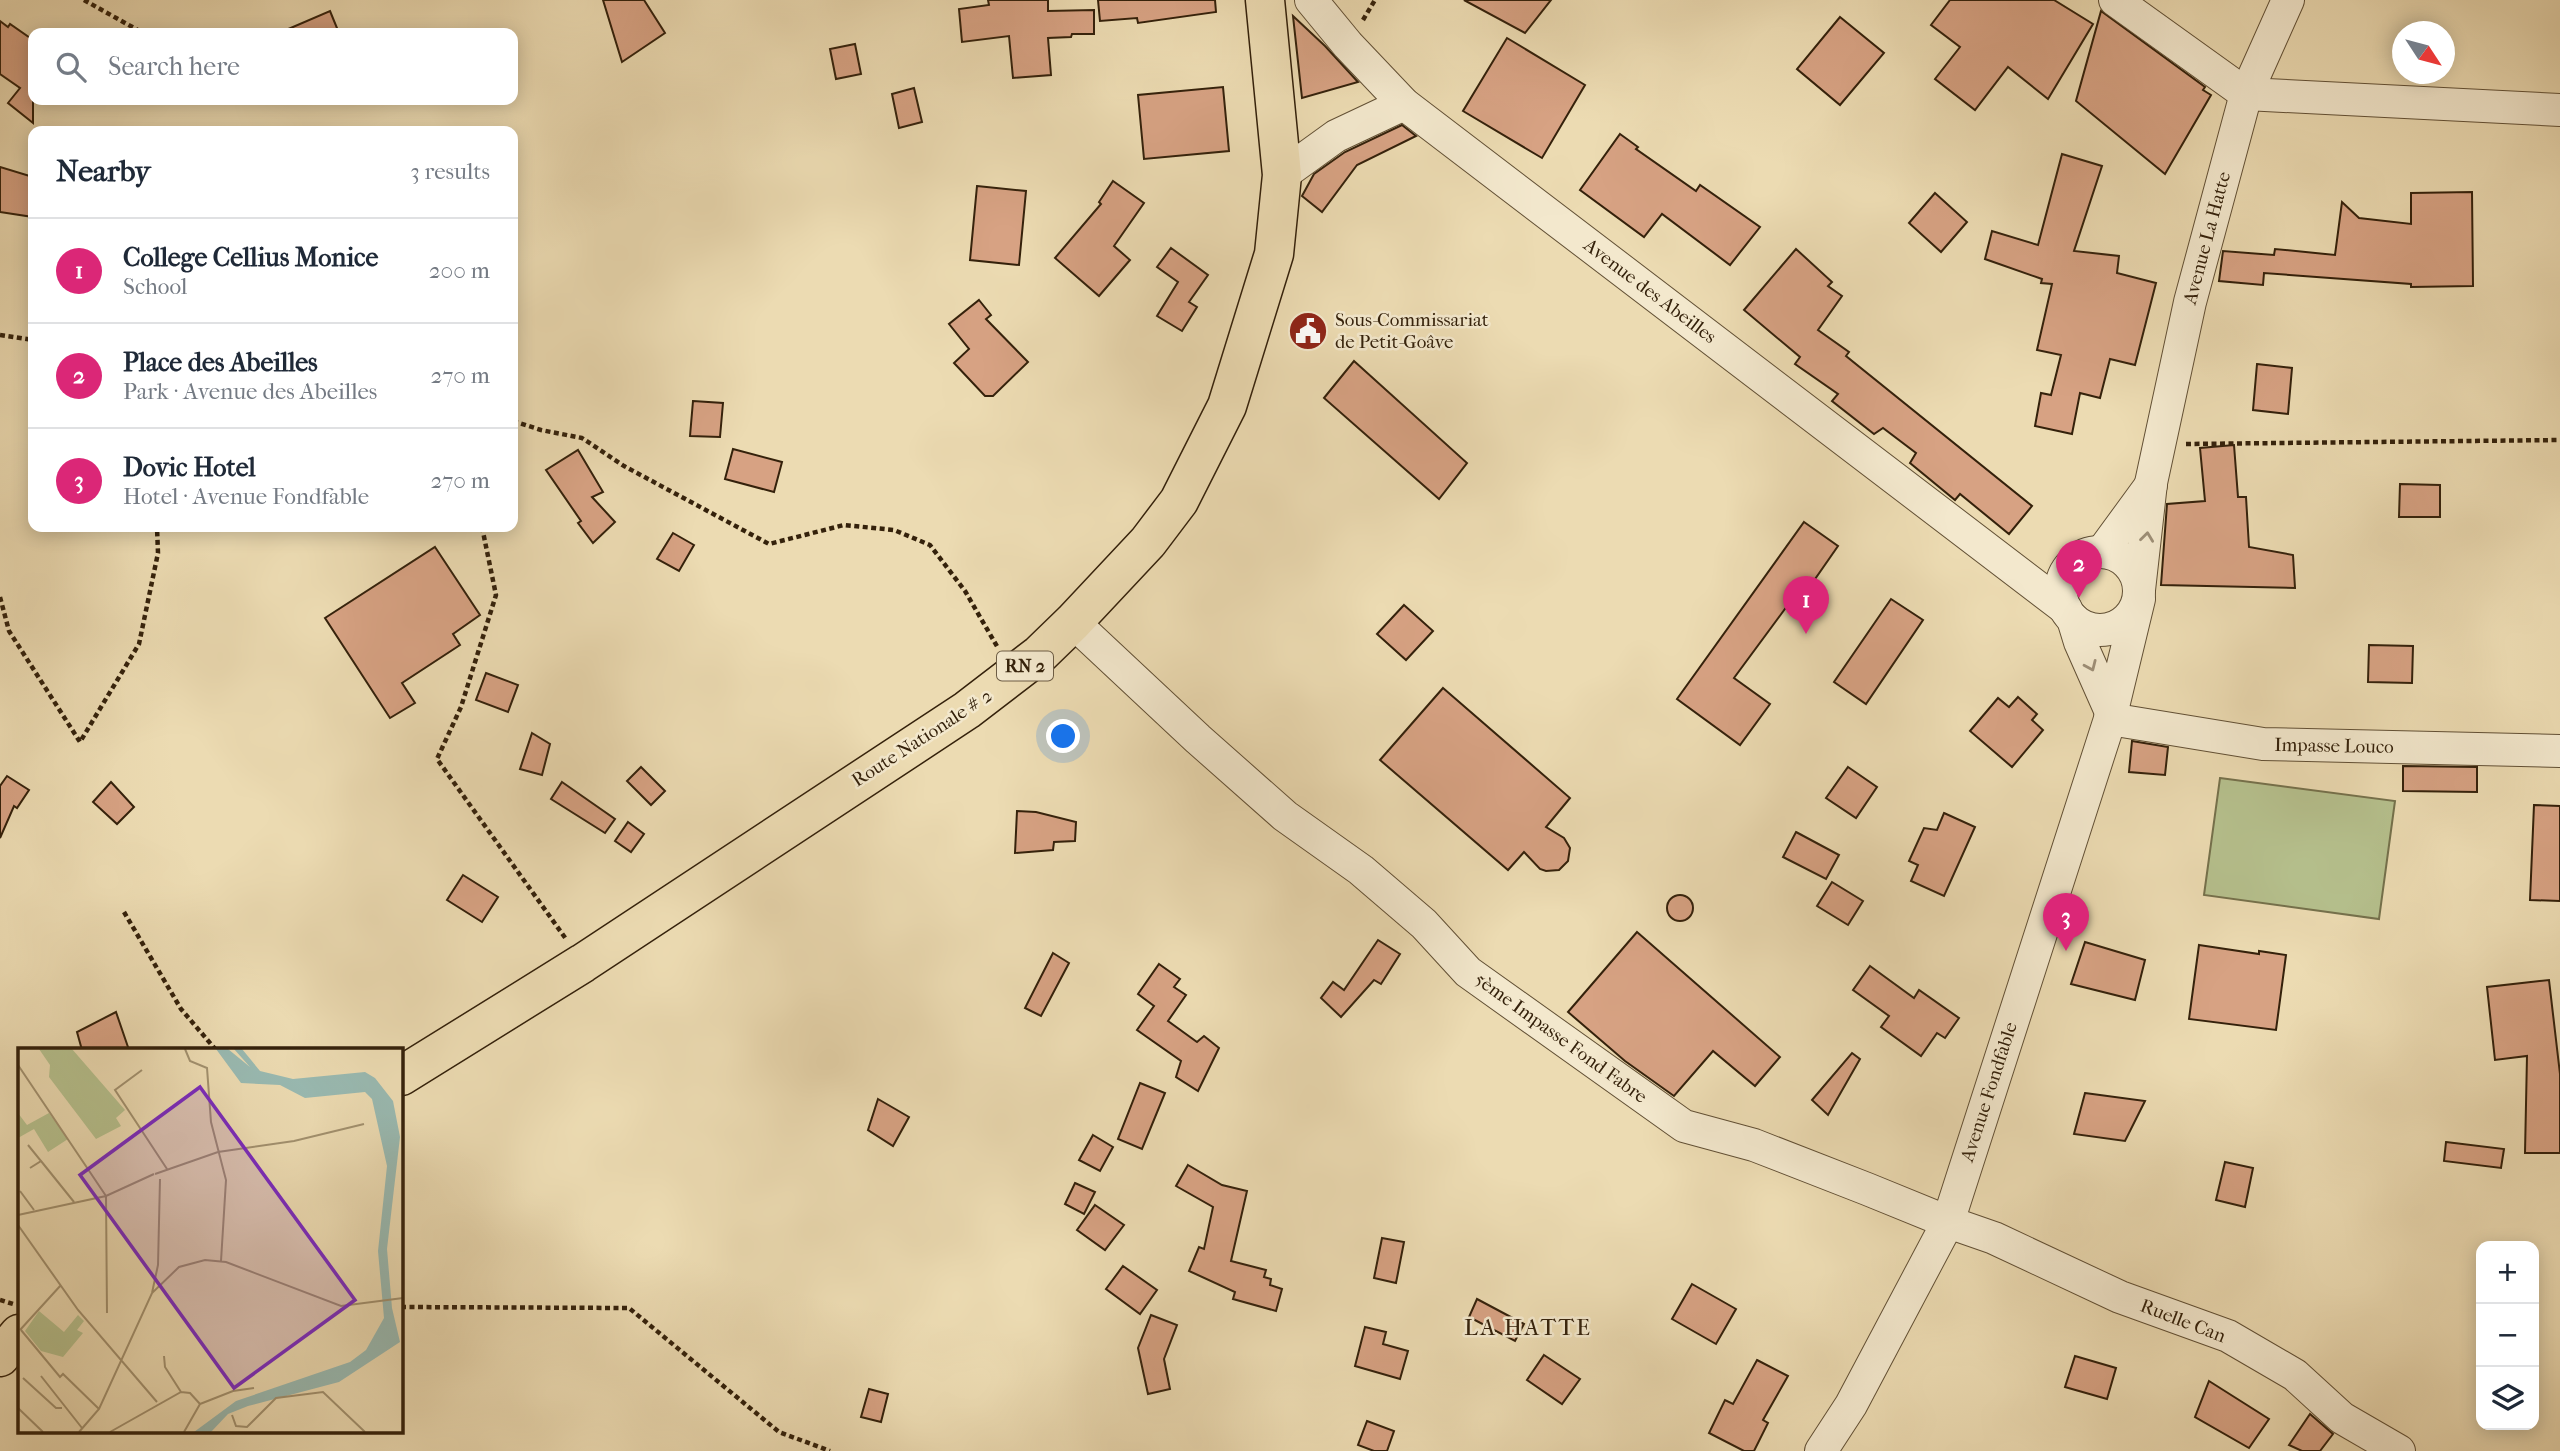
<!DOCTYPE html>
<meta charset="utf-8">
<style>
body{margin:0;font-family:"IM FELL French Canon",serif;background:#f2f2f3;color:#1f2937}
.controls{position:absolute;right:21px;bottom:21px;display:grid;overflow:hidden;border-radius:14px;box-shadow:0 4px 18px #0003}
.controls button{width:63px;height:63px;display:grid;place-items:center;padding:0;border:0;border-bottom:2px solid #e0e1e3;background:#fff;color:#1f2937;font:35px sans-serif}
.compass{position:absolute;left:2392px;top:21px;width:63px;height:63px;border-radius:50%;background:#fff;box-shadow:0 4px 18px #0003;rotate:126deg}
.you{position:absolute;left:1064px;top:737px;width:24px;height:24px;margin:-18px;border:5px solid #fff;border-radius:50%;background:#1a73e8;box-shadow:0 0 0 10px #1a73e833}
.badge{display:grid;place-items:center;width:46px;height:46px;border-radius:50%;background:#db2777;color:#fff;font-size:23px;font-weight:700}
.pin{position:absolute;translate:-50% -58px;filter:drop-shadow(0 2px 4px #0008)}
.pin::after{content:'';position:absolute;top:37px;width:24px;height:21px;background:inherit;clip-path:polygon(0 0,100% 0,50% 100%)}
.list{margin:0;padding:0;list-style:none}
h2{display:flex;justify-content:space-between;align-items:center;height:91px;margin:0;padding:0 28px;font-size:30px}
h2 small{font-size:23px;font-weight:400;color:#747a83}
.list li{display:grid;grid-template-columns:46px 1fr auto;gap:21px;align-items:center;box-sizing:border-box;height:105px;padding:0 28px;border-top:2px solid #e0e1e3}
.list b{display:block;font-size:26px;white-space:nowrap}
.list p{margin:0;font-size:23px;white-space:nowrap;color:#747a83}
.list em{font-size:23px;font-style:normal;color:#747a83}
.icon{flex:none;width:38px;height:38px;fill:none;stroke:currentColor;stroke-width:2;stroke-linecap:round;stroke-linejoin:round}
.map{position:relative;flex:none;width:2560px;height:1451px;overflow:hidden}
.search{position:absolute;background:#fff;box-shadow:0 4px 18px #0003;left:28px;top:28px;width:490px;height:77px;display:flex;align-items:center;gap:18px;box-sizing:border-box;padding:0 24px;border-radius:14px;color:#747a83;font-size:26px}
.panel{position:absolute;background:#fff;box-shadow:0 4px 18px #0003;left:28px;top:126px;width:490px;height:406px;border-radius:14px}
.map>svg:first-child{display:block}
.green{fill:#b6c18e;stroke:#75714c;stroke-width:2}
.building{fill:#d7a283;stroke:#34210b;stroke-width:2}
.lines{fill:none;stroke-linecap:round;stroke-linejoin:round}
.minor-casing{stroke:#625035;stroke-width:34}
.major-casing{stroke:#34210b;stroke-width:41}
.path{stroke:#34210b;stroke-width:4.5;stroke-dasharray:5 3.5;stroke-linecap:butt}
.minor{stroke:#f3e8cd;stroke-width:32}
.major{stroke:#ecdbb2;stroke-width:38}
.oneway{stroke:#9d8e76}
.labels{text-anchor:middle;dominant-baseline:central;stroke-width:5;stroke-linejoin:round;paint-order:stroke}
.shield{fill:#f3e8cd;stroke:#6d5d45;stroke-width:2}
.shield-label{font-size:18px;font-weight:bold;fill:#34210b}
.street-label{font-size:19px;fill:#34210b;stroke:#f3e8cd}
.poi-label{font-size:19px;fill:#34210b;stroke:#f3e8cd;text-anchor:start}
.quarter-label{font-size:23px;letter-spacing:2px;fill:#34210b;stroke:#f3e8cd}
.inset-road{fill:none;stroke:#a2916f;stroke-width:2}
.view{fill:#7b2cbf;fill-opacity:0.15;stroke:#7b2cbf;stroke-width:3.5}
.inset-edge{fill:none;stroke:#34210b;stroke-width:3.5}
</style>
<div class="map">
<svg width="2560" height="1451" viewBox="0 0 2560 1451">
<rect width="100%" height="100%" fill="#ecdbb2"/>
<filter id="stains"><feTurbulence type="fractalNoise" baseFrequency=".00286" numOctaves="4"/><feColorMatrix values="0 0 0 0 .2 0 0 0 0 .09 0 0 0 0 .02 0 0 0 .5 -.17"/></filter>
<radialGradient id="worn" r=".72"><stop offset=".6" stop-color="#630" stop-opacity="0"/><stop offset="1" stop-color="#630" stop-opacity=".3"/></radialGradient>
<!-- green -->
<path class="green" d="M 2220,778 L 2395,801 L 2379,919 L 2204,895 Z"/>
<!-- building -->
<g class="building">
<path d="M 603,0 L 644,0 L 665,33 L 622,62 Z"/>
<path d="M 988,0 L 1048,0 L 1048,11 L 1094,10 L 1094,34 L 1072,34 L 1071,37 L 1048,38 L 1051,75 L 1013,78 L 1009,36 L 962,42 L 959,9 L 989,5 Z"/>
<path d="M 1098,0 L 1215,0 L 1216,12 L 1138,23 L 1137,18 L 1100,21 Z"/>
<path d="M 1464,0 L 1551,0 L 1525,33 Z"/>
<path d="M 1950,0 L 2054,0 L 2093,24 L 2048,99 L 2008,67 L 1975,110 L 1935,79 L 1960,47 L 1931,25 Z"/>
<path d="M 330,11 L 339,33 L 279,33 Z"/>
<path d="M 2101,11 L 2205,87 L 2203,90 L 2211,95 L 2165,174 L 2076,101 Z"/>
<path d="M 1293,16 L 1325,46 L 1358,82 L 1302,98 Z"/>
<path d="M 1840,17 L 1884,53 L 1840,105 L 1797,69 Z"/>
<path d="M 0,21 L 8,27 L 10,24 L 33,40 L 33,123 L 8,103 L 20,88 L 0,74 Z"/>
<path d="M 1507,38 L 1585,85 L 1542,158 L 1463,111 Z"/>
<path d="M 855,44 L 861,74 L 836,79 L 830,49 Z"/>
<path d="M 1223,87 L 1229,151 L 1144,159 L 1138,95 Z"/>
<path d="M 914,88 L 922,122 L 899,128 L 892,94 Z"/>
<path d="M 1402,125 L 1416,136 L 1357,165 L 1322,212 L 1302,196 L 1314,174 L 1345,152 Z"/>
<path d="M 1620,134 L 1638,147 L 1636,149 L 1696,191 L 1700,185 L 1760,227 L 1730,265 L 1662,214 L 1644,237 L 1580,190 Z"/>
<path d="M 2062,154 L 2102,166 L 2074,251 L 2119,256 L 2117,273 L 2156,283 L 2135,365 L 2110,359 L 2100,398 L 2080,393 L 2072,434 L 2035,426 L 2041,393 L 2051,395 L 2061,355 L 2037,350 L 2052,284 L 2041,283 L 2042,279 L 1985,259 L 1992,231 L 2038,245 Z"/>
<path d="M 0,167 L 33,177 L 33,217 L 0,212 Z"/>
<path d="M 1113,181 L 1144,203 L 1114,246 L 1130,260 L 1099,296 L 1055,258 L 1101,204 L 1099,202 Z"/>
<path d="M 977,186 L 1026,191 L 1019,265 L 970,260 Z"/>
<path d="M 2472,192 L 2473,286 L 2411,287 L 2411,284 L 2264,273 L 2263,285 L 2219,281 L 2223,251 L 2274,255 L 2275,249 L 2335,255 L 2342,202 L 2359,218 L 2411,224 L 2411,193 Z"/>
<path d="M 1935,193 L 1967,222 L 1941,252 L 1909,223 Z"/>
<path d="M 1171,248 L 1208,275 L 1189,302 L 1197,307 L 1182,331 L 1157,316 L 1178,282 L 1157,267 Z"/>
<path d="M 1796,249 L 1832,282 L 1828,286 L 1842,296 L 1818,330 L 1849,352 L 1846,356 L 2032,506 L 2009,534 L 1960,494 L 1955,500 L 1910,463 L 1916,453 L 1883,428 L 1874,434 L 1832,401 L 1838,394 L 1795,364 L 1800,357 L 1744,310 Z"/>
<path d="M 979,300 L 991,315 L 986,319 L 1028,362 L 993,396 L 985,396 L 954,363 L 969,349 L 949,324 Z"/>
<path d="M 1354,361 L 1467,463 L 1439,499 L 1324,398 Z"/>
<path d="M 2257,364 L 2292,368 L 2288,414 L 2253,410 Z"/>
<path d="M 693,401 L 723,403 L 720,437 L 690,436 Z"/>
<path d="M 2234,445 L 2238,497 L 2246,497 L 2249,547 L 2293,555 L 2295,588 L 2161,585 L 2167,504 L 2205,501 L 2200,448 Z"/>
<path d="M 733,449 L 782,462 L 774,492 L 725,479 Z"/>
<path d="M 578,450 L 603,492 L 592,497 L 615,522 L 593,543 L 578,523 L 581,521 L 546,470 Z"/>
<path d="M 2400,484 L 2440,485 L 2440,517 L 2399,517 Z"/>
<path d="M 1804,522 L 1838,546 L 1799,602 L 1793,598 L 1734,678 L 1770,704 L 1740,745 L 1677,699 Z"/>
<path d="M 673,533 L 694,545 L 679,571 L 657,559 Z"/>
<path d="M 435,547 L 480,615 L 453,634 L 460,645 L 402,683 L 415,703 L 390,718 L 325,618 Z"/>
<path d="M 1891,599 L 1923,620 L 1866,704 L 1834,682 Z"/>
<path d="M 1404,605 L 1433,631 L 1406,660 L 1377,634 Z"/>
<path d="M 2369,645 L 2413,646 L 2412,683 L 2368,682 Z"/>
<path d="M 486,673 L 518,685 L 508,712 L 476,700 Z"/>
<path d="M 1443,688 L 1570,798 L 1546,827 L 1564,838 L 1570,848 L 1568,861 L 1559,870 L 1546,871 L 1540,869 L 1524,852 L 1508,870 L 1380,760 Z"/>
<path d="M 2018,697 L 2037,714 L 2032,720 L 2043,730 L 2012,767 L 1970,731 L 1998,698 L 2009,707 Z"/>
<path d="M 532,733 L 550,744 L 542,775 L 520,769 Z"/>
<path d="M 2132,741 L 2168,747 L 2165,775 L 2129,772 Z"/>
<path d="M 2403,766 L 2477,767 L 2477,792 L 2403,791 Z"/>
<path d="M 641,767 L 665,791 L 651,805 L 627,781 Z"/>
<path d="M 1848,767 L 1877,787 L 1856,818 L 1826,798 Z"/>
<path d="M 7,776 L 29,790 L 17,808 L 14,806 L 0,838 L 0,786 Z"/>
<path d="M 111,782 L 134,807 L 117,824 L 93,802 Z"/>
<path d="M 562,782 L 615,819 L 605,833 L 551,799 Z"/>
<path d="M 2534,805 L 2560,806 L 2560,901 L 2530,900 Z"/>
<path d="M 1017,811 L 1036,812 L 1076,822 L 1075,841 L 1054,842 L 1053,850 L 1015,853 Z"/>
<path d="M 1944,813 L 1975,827 L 1944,896 L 1911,881 L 1918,865 L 1909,861 L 1924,828 L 1937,830 Z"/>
<path d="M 628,822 L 644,834 L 631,852 L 615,841 Z"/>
<path d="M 1796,832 L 1839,855 L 1826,879 L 1783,857 Z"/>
<path d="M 463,875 L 498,897 L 482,922 L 447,900 Z"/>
<path d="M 1832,882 L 1863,901 L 1848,925 L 1817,906 Z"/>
<circle cx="1680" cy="908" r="13"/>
<path d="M 1637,932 L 1780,1057 L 1755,1086 L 1713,1051 L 1674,1096 L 1625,1061 L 1568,1012 Z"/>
<path d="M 1378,940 L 1400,954 L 1381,984 L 1374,980 L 1341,1017 L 1321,998 L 1333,982 L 1344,990 Z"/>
<path d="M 2085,942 L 2145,960 L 2135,1000 L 2071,984 Z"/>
<path d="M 2199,945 L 2259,954 L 2259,951 L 2286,955 L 2276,1030 L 2189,1019 Z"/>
<path d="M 1053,953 L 1069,963 L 1041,1016 L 1025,1008 Z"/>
<path d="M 1159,964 L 1180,979 L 1174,987 L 1186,995 L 1168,1021 L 1197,1042 L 1204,1036 L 1219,1048 L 1198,1091 L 1176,1077 L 1181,1061 L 1137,1030 L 1154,1006 L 1138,994 Z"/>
<path d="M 1870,966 L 1914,998 L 1919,990 L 1959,1018 L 1945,1038 L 1937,1033 L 1921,1056 L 1881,1027 L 1889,1016 L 1853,990 Z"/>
<path d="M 2549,980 L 2560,1074 L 2560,1153 L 2525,1153 L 2527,1056 L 2495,1060 L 2487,987 Z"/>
<path d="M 116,1012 L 129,1050 L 82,1050 L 77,1032 Z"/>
<path d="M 1852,1053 L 1860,1059 L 1828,1115 L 1812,1100 Z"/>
<path d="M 1140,1083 L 1165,1093 L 1142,1149 L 1118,1139 Z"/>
<path d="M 2085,1093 L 2145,1101 L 2125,1141 L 2074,1134 Z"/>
<path d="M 878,1099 L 909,1117 L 893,1146 L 868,1130 Z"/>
<path d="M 1093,1135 L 1113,1147 L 1100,1171 L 1079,1160 Z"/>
<path d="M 2446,1142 L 2504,1149 L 2501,1168 L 2444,1161 Z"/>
<path d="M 2225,1162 L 2253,1168 L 2245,1207 L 2216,1200 Z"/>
<path d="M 1188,1165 L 1222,1185 L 1247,1191 L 1231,1261 L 1266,1270 L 1264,1277 L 1271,1279 L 1270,1285 L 1282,1289 L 1276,1311 L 1233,1299 L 1235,1292 L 1189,1271 L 1199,1247 L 1204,1249 L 1213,1207 L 1176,1186 Z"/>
<path d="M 1075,1183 L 1095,1192 L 1084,1214 L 1065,1204 Z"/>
<path d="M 1095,1205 L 1124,1225 L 1105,1250 L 1077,1230 Z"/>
<path d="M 1382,1238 L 1404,1242 L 1396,1283 L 1374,1278 Z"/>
<path d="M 1123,1266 L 1157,1290 L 1140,1314 L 1106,1289 Z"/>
<path d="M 1692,1284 L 1736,1309 L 1716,1344 L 1672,1319 Z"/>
<path d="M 1477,1299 L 1524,1324 L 1515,1341 L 1469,1317 Z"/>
<path d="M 1151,1315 L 1177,1325 L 1164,1359 L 1170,1389 L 1148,1394 L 1138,1348 Z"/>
<path d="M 1365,1327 L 1386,1332 L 1383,1344 L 1408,1351 L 1400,1379 L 1355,1366 Z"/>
<path d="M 1544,1355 L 1580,1379 L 1562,1404 L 1527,1380 Z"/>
<path d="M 2075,1356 L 2116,1368 L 2107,1399 L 2065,1387 Z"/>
<path d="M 1757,1360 L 1788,1376 L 1763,1420 L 1768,1423 L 1754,1451 L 1744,1451 L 1709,1433 L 1725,1400 L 1733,1404 Z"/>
<path d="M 2209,1381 L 2269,1419 L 2249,1448 L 2195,1417 Z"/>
<path d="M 869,1389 L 888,1394 L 881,1422 L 861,1417 Z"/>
<path d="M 2310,1414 L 2333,1434 L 2320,1451 L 2302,1451 L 2289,1445 Z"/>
<path d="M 1367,1421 L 1394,1431 L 1387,1451 L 1374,1451 L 1358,1445 Z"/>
</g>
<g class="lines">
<!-- minor casing -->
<g class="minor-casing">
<g id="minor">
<path d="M 1311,0 L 1348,45 L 1404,104 L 2066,609"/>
<path d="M 2115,0 L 2246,94 L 2560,110"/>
<path d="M 1282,175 L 1336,136 L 1404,104"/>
<path d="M 2102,552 L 2151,485"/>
<circle cx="2100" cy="591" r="39"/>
<path d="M 2139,590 L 2151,483 L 2190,302 L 2246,94 L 2288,0"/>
<path d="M 2073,619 L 2080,642 L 2111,712"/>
<path d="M 1073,622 L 1198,739 L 1285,816 L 1361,870 L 1424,924 L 1468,972 L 1684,1126 L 1754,1145 L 1867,1189 L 1948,1222 L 1994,1238 L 2120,1297 L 2228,1336 L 2295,1375 L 2342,1418 L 2399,1451"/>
<path d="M 2110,719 L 2263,744 L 2560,751"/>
<path d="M 1821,1451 L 1851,1405 L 1948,1222 L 2110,719 L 2139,599"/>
</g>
</g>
<!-- major casing -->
<g class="major-casing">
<g id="major">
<path d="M 401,1076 L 583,963 L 967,710 L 1040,654 L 1073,622 L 1148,542 L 1179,501 L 1227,406 L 1274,254 L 1282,175 L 1265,0"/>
<path d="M 0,1357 L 19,1334"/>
</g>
</g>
<!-- path -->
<g class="path">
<path d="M 84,0 L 143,33"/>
<path d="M 1363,20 L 1375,0"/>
<path d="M 0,335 L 33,340"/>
<path d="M 513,421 L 541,430 L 582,438 L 624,466 L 769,544 L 844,525 L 894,530 L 930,545 L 965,591 L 998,648"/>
<path d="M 2186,444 L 2560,440"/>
<path d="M 482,527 L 496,595 L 461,707 L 437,759 L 566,939"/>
<path d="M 0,597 L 9,631 L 80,742 L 139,644 L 158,553 L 157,527"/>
<path d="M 124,912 L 181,1009 L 216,1050"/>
<path d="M 0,1300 L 13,1304"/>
<path d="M 401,1307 L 629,1308 L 779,1432 L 830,1451"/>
</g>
<!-- minor -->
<use href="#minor" class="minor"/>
<!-- major -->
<use href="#major" class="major"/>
</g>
<!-- one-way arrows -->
<defs><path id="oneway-chevron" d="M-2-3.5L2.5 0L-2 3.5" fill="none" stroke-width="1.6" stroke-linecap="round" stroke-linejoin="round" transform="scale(1.75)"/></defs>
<g class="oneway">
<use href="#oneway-chevron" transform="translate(2147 537) rotate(-83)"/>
<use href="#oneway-chevron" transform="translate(2091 666) rotate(66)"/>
</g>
<!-- icons -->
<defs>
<g id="civic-disc" transform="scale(2.0125)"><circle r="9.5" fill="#8f2418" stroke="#f3e8cd"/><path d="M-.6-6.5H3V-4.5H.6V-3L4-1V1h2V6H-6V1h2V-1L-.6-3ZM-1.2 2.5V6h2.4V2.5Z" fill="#fff"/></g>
</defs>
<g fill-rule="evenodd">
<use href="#civic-disc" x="1308" y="331"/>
</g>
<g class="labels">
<!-- shield labels -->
<rect class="shield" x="997" y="651.5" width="56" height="29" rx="5"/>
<g class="shield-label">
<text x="1025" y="666">RN 2</text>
</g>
<!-- street labels -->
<g class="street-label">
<text transform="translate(2207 238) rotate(-75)">Avenue La Hatte</text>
<text transform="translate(1650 291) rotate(37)">Avenue des Abeilles</text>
<text transform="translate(922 738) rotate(-33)">Route Nationale # 2</text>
<text transform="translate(2334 746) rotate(1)">Impasse Louco</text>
<text transform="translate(1561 1038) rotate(36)">5ème Impasse Fond Fabre</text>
<text transform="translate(1989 1092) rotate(-72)">Avenue Fondfable</text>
<text transform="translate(2183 1321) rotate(21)">Ruelle Can</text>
</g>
<!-- poi labels -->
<g class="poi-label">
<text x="1335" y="320">Sous-Commissariat<tspan x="1335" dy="22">de Petit-Goâve</tspan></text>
</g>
<!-- quarter labels -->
<g class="quarter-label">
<text x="1528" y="1327">LA HATTE</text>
</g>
</g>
<!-- overview -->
<g transform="translate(18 1048)">
<rect width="385" height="385" fill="#ecdbb2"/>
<path d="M 21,1 L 54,1 L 107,62 L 98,70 L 103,78 L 78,91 L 31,29 L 32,17 ZM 0,65 L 9,77 L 31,65 L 50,91 L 30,104 L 16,81 L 0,90 ZM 21,263 L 46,284 L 60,267 L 66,273 L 59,282 L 65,285 L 45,309 L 23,303 L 7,283 Z" fill="#b6c18e"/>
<path d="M 198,1 L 210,1 L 232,19 L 216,1 L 224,1 L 242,23 L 275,31 L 347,24 L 357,30 L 375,53 L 382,89 L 369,201 L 374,260 L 382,294 L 321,334 L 230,358 L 210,366 L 193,384 L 176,384 L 218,353 L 332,314 L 348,302 L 366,270 L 360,203 L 369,118 L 354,51 L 347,44 L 287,50 L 262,37 L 223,35 Z" fill="#99bab2"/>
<path class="inset-road" d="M 167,1 L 172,13 L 189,20 L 193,74 L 208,132 L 203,213M 0,17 L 88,148 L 89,265M 124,22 L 97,42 L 149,121M 10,97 L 23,113 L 12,120M 23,113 L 56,154M 137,126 L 200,104 L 276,93 L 346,76M 2,143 L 16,162M 0,167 L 88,148 L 136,126M 0,177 L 60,262 L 139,354M 134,245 L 140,217 L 142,131M 2,282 L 43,237M 3,282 L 42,329 L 45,326 L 81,361M 146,308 L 147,319 L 163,344M 23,328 L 64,380M 5,330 L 38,360 L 44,360M 0,360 L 25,384M 214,367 L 218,378 L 229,379 L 258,350 L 305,344 L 347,384M 61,384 L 81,361 L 134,245 L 161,219 L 187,212 L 208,214 L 323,258 L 385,250M 92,384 L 163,344 L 172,345 L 182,356 L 215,343 L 236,340M 166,384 L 182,356"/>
<path class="view" d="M 182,39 L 337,252 L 216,340 L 62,127 Z"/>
<rect width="385" height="385" class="inset-edge"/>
</g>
<rect width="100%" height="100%" filter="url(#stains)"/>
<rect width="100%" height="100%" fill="url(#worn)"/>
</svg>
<div class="controls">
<button>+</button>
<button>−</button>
<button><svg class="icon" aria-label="layers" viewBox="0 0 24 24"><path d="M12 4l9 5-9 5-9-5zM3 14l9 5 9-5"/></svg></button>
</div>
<svg class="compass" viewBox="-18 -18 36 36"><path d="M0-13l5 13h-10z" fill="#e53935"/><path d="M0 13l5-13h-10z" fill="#747a83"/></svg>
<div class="you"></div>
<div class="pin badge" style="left:1806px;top:634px">1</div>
<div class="pin badge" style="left:2079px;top:598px">2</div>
<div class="pin badge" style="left:2066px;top:951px">3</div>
<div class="search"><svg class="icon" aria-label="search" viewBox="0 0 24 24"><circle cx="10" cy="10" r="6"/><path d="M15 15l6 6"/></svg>Search here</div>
<section class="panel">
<h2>Nearby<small>3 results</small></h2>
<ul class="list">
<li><span class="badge">1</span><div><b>College Cellius Monice</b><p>School</p></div><em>200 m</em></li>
<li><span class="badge">2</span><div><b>Place des Abeilles</b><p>Park · Avenue des Abeilles</p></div><em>270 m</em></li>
<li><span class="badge">3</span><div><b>Dovic Hotel</b><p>Hotel · Avenue Fondfable</p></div><em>270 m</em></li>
</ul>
</section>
</div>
